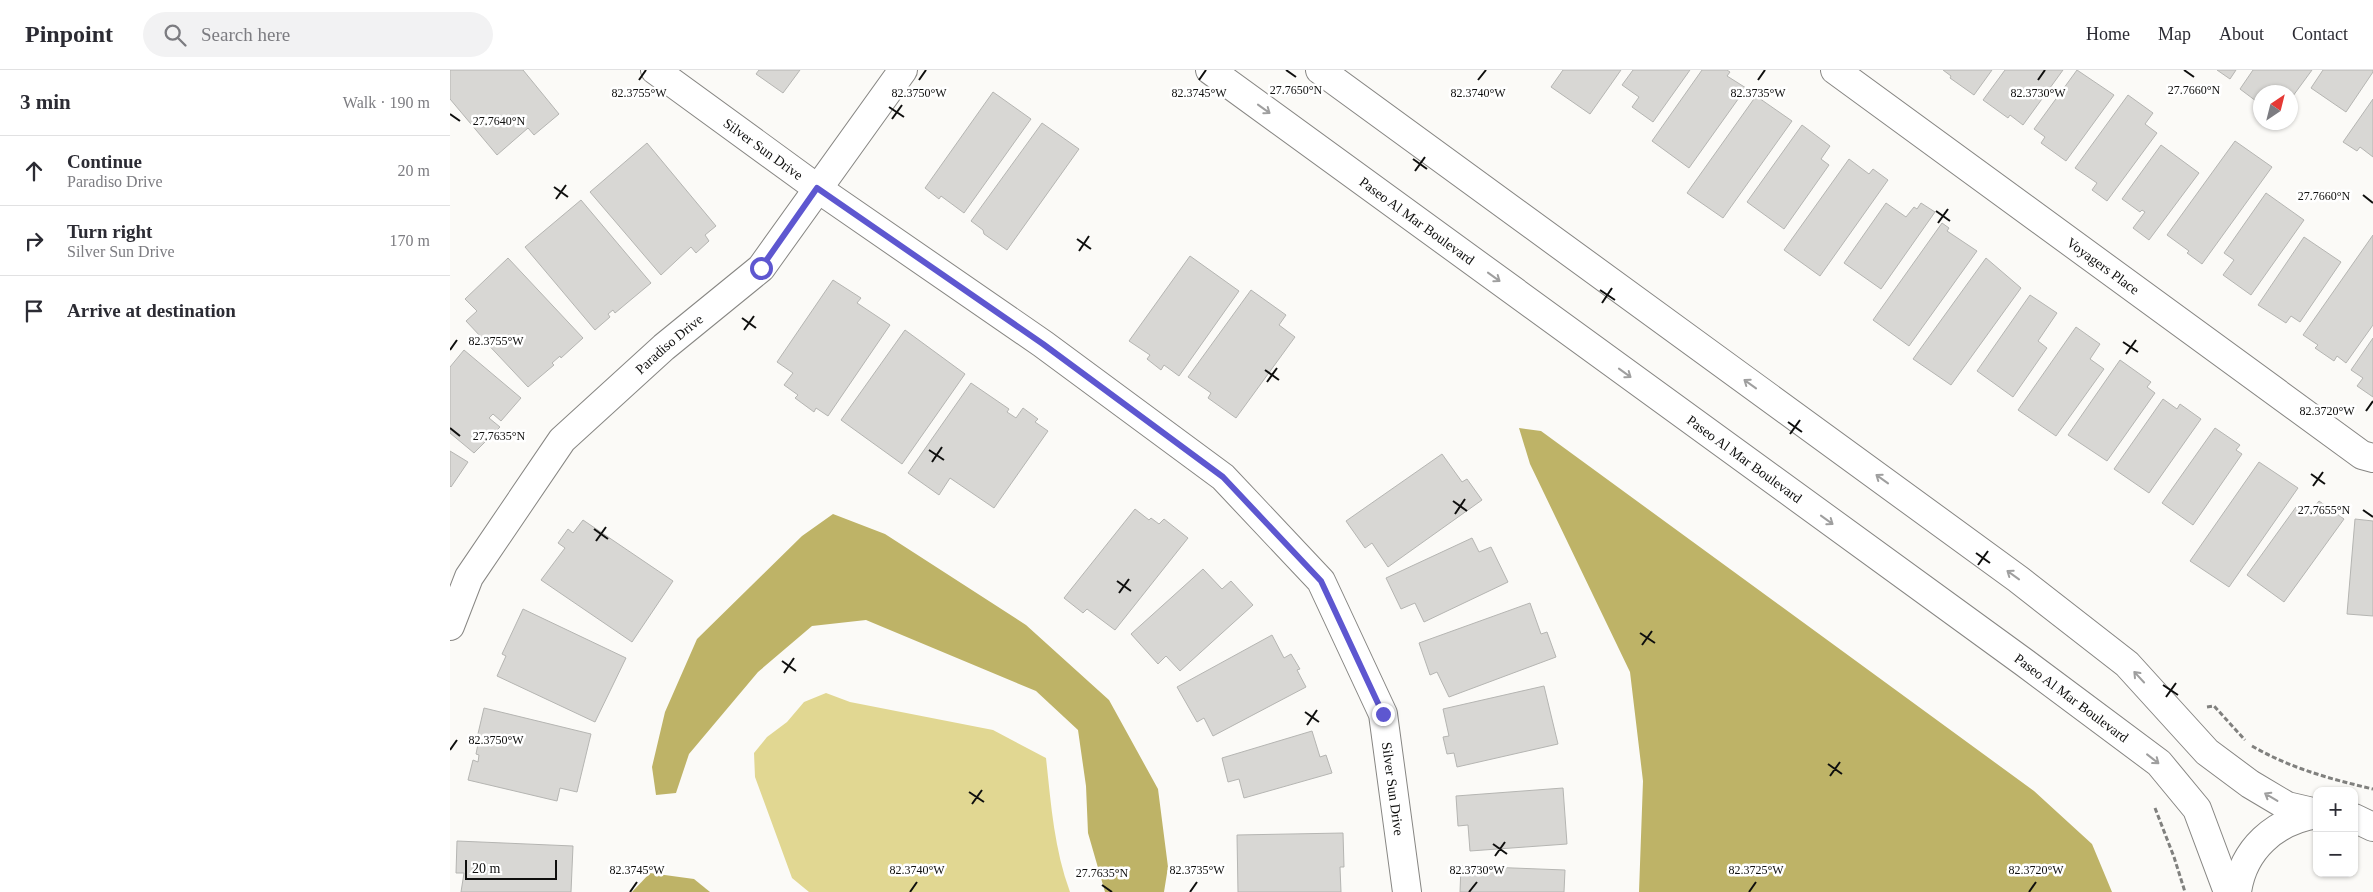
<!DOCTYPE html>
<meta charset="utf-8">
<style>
body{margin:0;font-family:"Times New Roman",serif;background:#f2f2f3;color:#2b2b33}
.controls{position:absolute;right:15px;bottom:15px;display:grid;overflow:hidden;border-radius:10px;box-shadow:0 1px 4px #0004}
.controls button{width:45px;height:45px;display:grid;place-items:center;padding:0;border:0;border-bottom:1px solid #e1e1e2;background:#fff;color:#2b2b33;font:25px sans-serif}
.compass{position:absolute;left:1803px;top:15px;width:45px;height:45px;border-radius:50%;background:#fff;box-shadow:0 1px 4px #0004;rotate:35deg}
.scale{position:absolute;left:15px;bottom:12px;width:92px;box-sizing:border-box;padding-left:5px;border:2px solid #0f0f0e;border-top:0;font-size:14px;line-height:18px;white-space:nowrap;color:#0f0f0e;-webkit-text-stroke:4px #fff;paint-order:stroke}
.stop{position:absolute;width:15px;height:15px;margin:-11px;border:4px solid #5e57d0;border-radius:50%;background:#fff}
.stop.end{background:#5e57d0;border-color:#fff;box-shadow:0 1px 5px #0008}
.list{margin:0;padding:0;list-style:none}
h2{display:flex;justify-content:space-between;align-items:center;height:65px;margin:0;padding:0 20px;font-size:21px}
h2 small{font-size:16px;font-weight:400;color:#7c7c81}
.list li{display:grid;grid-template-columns:32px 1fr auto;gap:15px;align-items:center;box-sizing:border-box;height:70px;padding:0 20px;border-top:1px solid #e1e1e2}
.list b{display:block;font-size:19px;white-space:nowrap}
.list p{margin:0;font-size:16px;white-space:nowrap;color:#7c7c81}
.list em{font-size:16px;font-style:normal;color:#7c7c81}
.icon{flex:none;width:28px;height:28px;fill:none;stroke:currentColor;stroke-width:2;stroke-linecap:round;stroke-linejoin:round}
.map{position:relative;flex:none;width:1923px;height:822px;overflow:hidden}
header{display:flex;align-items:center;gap:30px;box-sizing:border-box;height:70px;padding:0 25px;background:#fff;border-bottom:1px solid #e1e1e2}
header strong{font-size:24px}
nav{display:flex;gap:28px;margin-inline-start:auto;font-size:18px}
.search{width:350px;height:45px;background:#f2f2f3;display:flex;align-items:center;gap:12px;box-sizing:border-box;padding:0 18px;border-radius:28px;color:#7c7c81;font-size:19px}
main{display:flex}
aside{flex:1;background:#fff}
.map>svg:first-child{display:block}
.green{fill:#e1d792}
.water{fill:#beb367}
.building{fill:#d8d7d4;stroke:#b5b5b2}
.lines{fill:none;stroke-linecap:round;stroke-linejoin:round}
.minor-casing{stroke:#878683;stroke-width:30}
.major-casing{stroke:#878683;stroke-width:30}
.path{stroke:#80807e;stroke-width:3;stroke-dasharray:5 2.5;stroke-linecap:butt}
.minor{stroke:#fff;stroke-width:28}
.major{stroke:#fff;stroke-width:28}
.oneway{stroke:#9f9f9f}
.route{stroke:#5e57d0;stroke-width:6}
.ticks{fill:none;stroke:#0f0f0e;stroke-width:2}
.labels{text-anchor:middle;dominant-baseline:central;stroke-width:5;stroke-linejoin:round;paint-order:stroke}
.street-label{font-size:14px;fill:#0f0f0e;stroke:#fff}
.ticks-label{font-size:12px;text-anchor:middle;fill:#0f0f0e;stroke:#fff;stroke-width:5;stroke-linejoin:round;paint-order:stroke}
</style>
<header>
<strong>Pinpoint</strong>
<div class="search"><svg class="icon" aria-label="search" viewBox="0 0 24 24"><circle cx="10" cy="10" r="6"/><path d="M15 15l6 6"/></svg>Search here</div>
<nav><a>Home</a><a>Map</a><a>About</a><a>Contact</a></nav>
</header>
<main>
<aside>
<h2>3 min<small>Walk · 190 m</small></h2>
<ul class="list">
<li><svg class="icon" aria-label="ahead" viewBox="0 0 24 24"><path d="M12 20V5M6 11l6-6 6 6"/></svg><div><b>Continue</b><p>Paradiso Drive</p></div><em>20 m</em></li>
<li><svg class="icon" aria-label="right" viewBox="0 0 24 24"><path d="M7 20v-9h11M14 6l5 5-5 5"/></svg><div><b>Turn right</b><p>Silver Sun Drive</p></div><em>170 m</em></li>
<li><svg class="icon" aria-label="arrive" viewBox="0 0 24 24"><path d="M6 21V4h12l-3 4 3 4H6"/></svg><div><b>Arrive at destination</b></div></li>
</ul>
</aside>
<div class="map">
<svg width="1923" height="822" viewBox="0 0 1923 822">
<rect width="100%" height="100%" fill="#fbfaf7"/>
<!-- green -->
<path class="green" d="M 376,623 L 400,632 L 543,660 L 596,688 C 601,734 604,778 620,822 L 359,822 L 342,808 L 305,707 L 304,683 L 317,667 L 337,652 L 354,632 Z"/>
<!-- water -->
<g class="water">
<path d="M 1069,358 L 1091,361 L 1584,721 L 1642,774 L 1662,822 L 1189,822 L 1193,711 L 1180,602 L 1080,394 Z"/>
<path d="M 383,444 L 435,464 L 576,555 L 659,630 L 708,719 L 718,797 L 714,822 L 655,822 L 638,763 L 636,716 L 628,660 L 586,621 L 416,550 L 362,556 L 308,602 L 239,684 L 226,723 L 206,725 L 202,697 L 215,642 L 247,569 L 352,466 Z"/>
<path d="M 200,803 L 244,809 L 260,822 L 182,822 Z"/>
</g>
<!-- building -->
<g class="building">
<path d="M 0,0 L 73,0 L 109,44 L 84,65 L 78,58 L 47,85 L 0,29 Z"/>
<path d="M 309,0 L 350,0 L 333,23 L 306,4 Z"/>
<path d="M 1113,0 L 1171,0 L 1140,44 L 1101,17 Z"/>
<path d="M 1183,0 L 1240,0 L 1203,52 L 1182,37 L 1189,27 L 1172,15 Z"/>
<path d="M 1252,0 L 1277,0 L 1280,2 L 1277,6 L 1296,18 L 1239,98 L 1202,71 Z"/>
<path d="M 1493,0 L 1542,0 L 1524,25 L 1500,8 L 1501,6 Z"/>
<path d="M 1555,0 L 1613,0 L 1573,55 L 1560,45 L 1558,48 L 1533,30 Z"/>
<path d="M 1627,0 L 1664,25 L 1616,91 L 1591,73 L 1595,67 L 1584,59 Z"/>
<path d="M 1767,0 L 1786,0 L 1780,9 Z"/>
<path d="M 1803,0 L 1862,0 L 1840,30 L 1840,22 L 1810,22 L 1810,34 L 1790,19 Z"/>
<path d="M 1873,0 L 1923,0 L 1923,2 L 1896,42 L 1861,18 Z"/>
<path d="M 543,22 L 581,49 L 514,143 L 491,126 L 489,129 L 475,118 Z"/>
<path d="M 1678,25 L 1703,43 L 1695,54 L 1707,63 L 1657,131 L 1642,120 L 1647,113 L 1625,98 Z"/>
<path d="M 1306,26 L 1342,51 L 1273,148 L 1237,123 Z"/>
<path d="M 1923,29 L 1923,87 L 1910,77 L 1907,81 L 1893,72 Z"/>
<path d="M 592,53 L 629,79 L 557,180 L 534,164 L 533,160 L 521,151 Z"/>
<path d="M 1352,55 L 1380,76 L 1371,89 L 1379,95 L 1334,159 L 1297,132 Z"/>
<path d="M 1785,71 L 1822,97 L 1752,194 L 1737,183 L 1739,181 L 1717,165 Z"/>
<path d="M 197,73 L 266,156 L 255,165 L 259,171 L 246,183 L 241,177 L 211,205 L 140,122 Z"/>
<path d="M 1711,75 L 1749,103 L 1699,170 L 1683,158 L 1695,142 L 1692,140 L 1690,142 L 1672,129 Z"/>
<path d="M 1399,89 L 1419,104 L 1423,99 L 1438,110 L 1370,206 L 1334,180 Z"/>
<path d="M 1816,123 L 1854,150 L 1801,225 L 1773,205 L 1784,190 L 1774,183 Z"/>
<path d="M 131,130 L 201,213 L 165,243 L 163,240 L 158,244 L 160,247 L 145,260 L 75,177 Z"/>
<path d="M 1436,133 L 1456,147 L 1464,137 L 1467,139 L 1471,133 L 1485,142 L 1431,219 L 1394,193 Z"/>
<path d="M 1492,153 L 1499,158 L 1497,161 L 1527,181 L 1459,276 L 1423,250 Z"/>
<path d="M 1923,165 L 1923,255 L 1896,293 L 1887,286 L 1884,291 L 1865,278 L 1868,275 L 1853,265 Z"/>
<path d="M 1854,167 L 1891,192 L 1850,252 L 1841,246 L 1836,253 L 1808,235 Z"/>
<path d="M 740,186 L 789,221 L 729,306 L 714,295 L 711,300 L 697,289 L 700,285 L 679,271 Z"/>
<path d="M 58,188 L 133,268 L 111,288 L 110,286 L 102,293 L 104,295 L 78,317 L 16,251 L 27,241 L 15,229 Z"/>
<path d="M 1536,188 L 1571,218 L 1501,315 L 1463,289 Z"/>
<path d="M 383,210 L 411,228 L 407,233 L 440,255 L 378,346 L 366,338 L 364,342 L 345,328 L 348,325 L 334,315 L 343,303 L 327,292 Z"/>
<path d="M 801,220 L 836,245 L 829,255 L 845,267 L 786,348 L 758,328 L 761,323 L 738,307 Z"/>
<path d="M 1580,225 L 1607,243 L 1588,271 L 1597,278 L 1563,327 L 1527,301 Z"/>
<path d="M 1626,257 L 1650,274 L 1640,289 L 1654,299 L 1606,366 L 1568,340 Z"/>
<path d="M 455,260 L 515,304 L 452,394 L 391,350 Z"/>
<path d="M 1923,268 L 1923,327 L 1907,316 L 1913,308 L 1901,300 Z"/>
<path d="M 14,280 L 71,328 L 51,351 L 43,344 L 39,348 L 50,357 L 24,383 L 0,363 L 0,297 Z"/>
<path d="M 1670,290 L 1701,312 L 1697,317 L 1705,323 L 1657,391 L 1618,365 Z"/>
<path d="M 521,313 L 559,339 L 557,342 L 566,348 L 573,338 L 588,349 L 585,352 L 598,361 L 544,438 L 500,408 L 489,425 L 458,403 Z"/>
<path d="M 1713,329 L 1727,339 L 1730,334 L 1751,349 L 1699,423 L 1664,399 Z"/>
<path d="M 1765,358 L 1790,375 L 1786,380 L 1792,384 L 1743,455 L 1712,433 Z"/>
<path d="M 0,381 L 18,392 L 1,417 L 0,416 Z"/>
<path d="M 992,384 L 1012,412 L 1017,409 L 1032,430 L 938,497 L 922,473 L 915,478 L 896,451 Z"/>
<path d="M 1809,392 L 1848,418 L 1779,517 L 1740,491 Z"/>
<path d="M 1869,431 L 1894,449 L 1834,532 L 1797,505 L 1846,437 L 1858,445 Z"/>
<path d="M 685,439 L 699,450 L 701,448 L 709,454 L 714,449 L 738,468 L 665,560 L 637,539 L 633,543 L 614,528 Z"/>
<path d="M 1905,449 L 1923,451 L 1923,546 L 1897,544 Z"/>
<path d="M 133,450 L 223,511 L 182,572 L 91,510 L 115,478 L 108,473 L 118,459 L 123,463 Z"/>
<path d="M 1022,468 L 1029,482 L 1041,477 L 1058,512 L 974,552 L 965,533 L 951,539 L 936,508 Z"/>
<path d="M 753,499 L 772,519 L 781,511 L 803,535 L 730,601 L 716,586 L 708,594 L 681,564 Z"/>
<path d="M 1080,533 L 1091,564 L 1097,562 L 1106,587 L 999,627 L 987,602 L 980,605 L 969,573 Z"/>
<path d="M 73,539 L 176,588 L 145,652 L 47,606 L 56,586 L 52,584 Z"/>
<path d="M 822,565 L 834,588 L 841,584 L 850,599 L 847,600 L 856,617 L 763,666 L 754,648 L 747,652 L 727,617 Z"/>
<path d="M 1094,616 L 1108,674 L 1007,697 L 1004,683 L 997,684 L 993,667 L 999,666 L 993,639 Z"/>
<path d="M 34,638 L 141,664 L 127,722 L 110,718 L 107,731 L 18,710 L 23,690 L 28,692 L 29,685 L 26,684 L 29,669 L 27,668 Z"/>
<path d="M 862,661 L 870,687 L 876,685 L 882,703 L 794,728 L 789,709 L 778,712 L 772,688 Z"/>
<path d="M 1113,718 L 1117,774 L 1020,781 L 1018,755 L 1008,756 L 1006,726 Z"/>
<path d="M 893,763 L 894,797 L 890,797 L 891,822 L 788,822 L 787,765 Z"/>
<path d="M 7,771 L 123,776 L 121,822 L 11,822 L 14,803 L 6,803 Z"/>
<path d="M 1011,796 L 1115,800 L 1114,822 L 1010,822 Z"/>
</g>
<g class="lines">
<!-- minor casing -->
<g class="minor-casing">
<g id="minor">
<path id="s1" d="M 205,0 L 367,118 L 593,274 L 773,407 L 871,511 L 933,644 L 957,822"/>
<path id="s2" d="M 1385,0 L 1912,385 L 1923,388"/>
<path id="s3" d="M 0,556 L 19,507 L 112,370 L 214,277 L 311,198 L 453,0"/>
</g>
</g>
<!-- major casing -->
<g class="major-casing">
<g id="major">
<path id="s4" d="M 760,0 L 1575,593 L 1709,693 L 1747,739 L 1778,822"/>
<path d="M 870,0 L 1568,509 L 1677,594 L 1757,682 L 1800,714 L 1837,736 L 1867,743"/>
<path d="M 1904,748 L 1923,757"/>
<path d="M 1787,822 C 1793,779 1825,751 1867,744"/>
</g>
</g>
<!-- path -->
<g class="path">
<path d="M 1757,637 L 1764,636 L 1795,670"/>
<path d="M 1802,676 C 1840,698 1880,709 1923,719"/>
<path d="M 1705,738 L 1724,787 L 1735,822"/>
</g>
<!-- minor -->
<use href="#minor" class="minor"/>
<!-- major -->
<use href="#major" class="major"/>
</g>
<!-- one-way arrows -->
<defs><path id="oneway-shaft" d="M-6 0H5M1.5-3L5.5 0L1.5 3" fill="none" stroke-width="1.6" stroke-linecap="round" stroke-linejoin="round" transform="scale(1.25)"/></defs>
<g class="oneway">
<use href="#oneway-shaft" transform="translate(814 39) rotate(36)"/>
<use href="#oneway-shaft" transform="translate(1044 207) rotate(36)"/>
<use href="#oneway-shaft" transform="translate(1175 303) rotate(36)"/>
<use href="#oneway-shaft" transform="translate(1300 314) rotate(-144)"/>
<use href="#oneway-shaft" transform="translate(1432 409) rotate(-144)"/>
<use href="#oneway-shaft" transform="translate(1377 450) rotate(36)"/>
<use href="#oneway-shaft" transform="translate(1563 505) rotate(-144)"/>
<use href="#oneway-shaft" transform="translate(1689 607) rotate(-133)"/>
<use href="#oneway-shaft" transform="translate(1703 689) rotate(38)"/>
<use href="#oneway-shaft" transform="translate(1821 727) rotate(-149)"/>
</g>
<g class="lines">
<!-- route -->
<path class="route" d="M 311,198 L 367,118 L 593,274 L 773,407 L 871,511 L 933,644"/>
</g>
<!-- ticks -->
<path class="ticks" d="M 836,0 L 846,7M 1734,0 L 1744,7M 189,10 L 196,0M 469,10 L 476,0M 749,10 L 756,0M 1028,10 L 1036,0M 1308,10 L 1315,0M 1588,10 L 1595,0M 439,37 L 454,47M 0,44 L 10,51M 442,49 L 452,35M 963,89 L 977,99M 965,101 L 975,87M 104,117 L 118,127M 1913,125 L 1923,133M 106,129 L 116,115M 1486,141 L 1500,151M 1488,153 L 1498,139M 627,169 L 641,179M 629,181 L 639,166M 1150,220 L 1165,230M 1152,233 L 1162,218M 292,248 L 306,258M 294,260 L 304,246M 1673,272 L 1688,282M 0,280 L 7,270M 1676,284 L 1686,270M 815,300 L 829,310M 817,312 L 827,298M 1916,341 L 1923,331M 1338,352 L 1352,362M 0,358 L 10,366M 1340,364 L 1350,350M 479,380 L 494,390M 482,392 L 492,377M 1861,404 L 1875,414M 1863,416 L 1873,402M 1003,431 L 1017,441M 1913,440 L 1923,447M 1005,444 L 1015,429M 144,459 L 158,469M 146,471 L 156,457M 1526,483 L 1540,493M 1528,495 L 1538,481M 667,511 L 681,521M 669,523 L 679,509M 1190,563 L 1205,573M 1192,575 L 1202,561M 332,591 L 346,601M 334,603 L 344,588M 1713,615 L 1728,625M 1716,627 L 1726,613M 855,642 L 869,652M 857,655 L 867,640M 0,680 L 7,670M 1378,694 L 1392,704M 1380,706 L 1390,692M 519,722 L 534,732M 522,734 L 532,720M 1043,774 L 1057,784M 1045,786 L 1055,772M 652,815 L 662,822M 180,822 L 187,812M 460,822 L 467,812M 740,822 L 747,812M 1019,822 L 1027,812M 1299,822 L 1306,812M 1579,822 L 1586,812"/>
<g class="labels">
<!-- street labels -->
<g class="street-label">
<text stroke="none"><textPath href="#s1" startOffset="134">Silver Sun Drive</textPath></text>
<text stroke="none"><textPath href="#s4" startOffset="256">Paseo Al Mar Boulevard</textPath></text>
<text stroke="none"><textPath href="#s2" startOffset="332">Voyagers Place</textPath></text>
<text stroke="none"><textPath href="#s3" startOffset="362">Paradiso Drive</textPath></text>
<text stroke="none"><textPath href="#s4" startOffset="661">Paseo Al Mar Boulevard</textPath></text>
<text stroke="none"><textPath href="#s4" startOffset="1066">Paseo Al Mar Boulevard</textPath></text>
<text stroke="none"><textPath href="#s1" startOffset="1064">Silver Sun Drive</textPath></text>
</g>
</g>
<g class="ticks-label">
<text x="846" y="24">27.7650°N</text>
<text x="1744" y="24">27.7660°N</text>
<text x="189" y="27">82.3755°W</text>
<text x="469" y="27">82.3750°W</text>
<text x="749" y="27">82.3745°W</text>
<text x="1028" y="27">82.3740°W</text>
<text x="1308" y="27">82.3735°W</text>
<text x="1588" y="27">82.3730°W</text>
<text x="49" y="55">27.7640°N</text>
<text x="1874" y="130">27.7660°N</text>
<text x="46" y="275">82.3755°W</text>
<text x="1877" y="345">82.3720°W</text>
<text x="49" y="370">27.7635°N</text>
<text x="1874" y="444">27.7655°N</text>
<text x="46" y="674">82.3750°W</text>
<text x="187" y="804">82.3745°W</text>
<text x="467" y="804">82.3740°W</text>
<text x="747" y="804">82.3735°W</text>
<text x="1027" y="804">82.3730°W</text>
<text x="1306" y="804">82.3725°W</text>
<text x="1586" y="804">82.3720°W</text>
<text x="652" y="807">27.7635°N</text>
</g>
</svg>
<div class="controls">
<button>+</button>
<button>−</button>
</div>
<svg class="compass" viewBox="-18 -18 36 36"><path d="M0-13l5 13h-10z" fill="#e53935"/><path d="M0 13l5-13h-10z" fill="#7c7c81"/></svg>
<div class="scale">20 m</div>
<div class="stop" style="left:311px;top:198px"></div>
<div class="stop end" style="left:933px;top:644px"></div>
</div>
</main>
